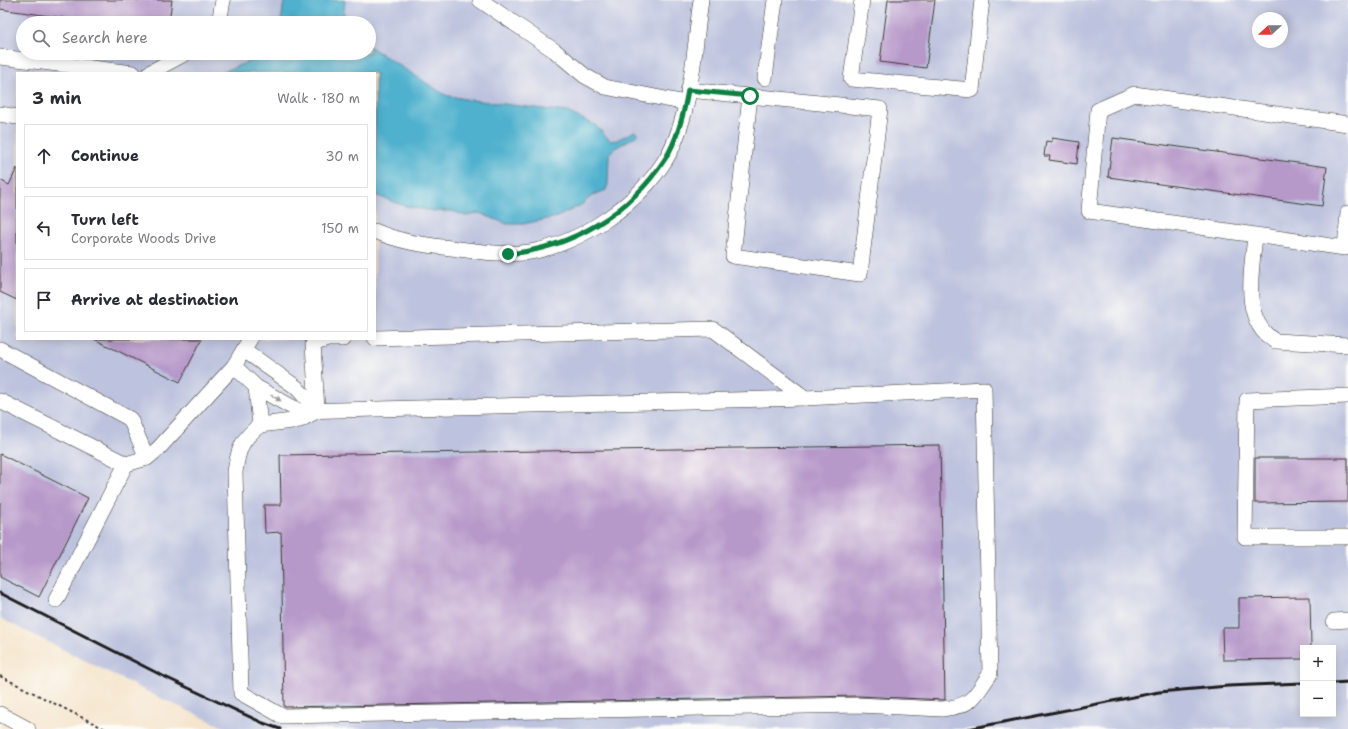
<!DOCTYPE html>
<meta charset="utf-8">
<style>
body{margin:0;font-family:"Shantell Sans",sans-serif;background:#f7f7f7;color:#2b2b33}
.controls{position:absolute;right:12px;bottom:12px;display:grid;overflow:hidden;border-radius:0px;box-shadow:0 2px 10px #0003}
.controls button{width:36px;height:36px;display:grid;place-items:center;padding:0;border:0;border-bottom:1px solid #e1e1e2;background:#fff;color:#2b2b33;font:20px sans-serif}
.compass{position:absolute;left:1252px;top:12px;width:36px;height:36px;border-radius:50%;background:#fff;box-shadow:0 2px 10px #0003;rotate:249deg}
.stop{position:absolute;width:12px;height:12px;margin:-9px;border:3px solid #0b8043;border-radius:50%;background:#fff}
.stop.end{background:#0b8043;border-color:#fff;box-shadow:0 1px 4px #0008}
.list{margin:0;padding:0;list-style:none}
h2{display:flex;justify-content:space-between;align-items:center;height:52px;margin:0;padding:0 16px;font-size:17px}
h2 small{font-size:13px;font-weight:400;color:#7c7c81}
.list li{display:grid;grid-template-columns:26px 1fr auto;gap:12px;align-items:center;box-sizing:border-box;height:64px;margin:0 8px 8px;padding:0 8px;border:1px solid #e1e1e2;border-radius:0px}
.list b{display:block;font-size:15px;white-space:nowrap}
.list p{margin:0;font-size:13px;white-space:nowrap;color:#7c7c81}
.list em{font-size:13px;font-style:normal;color:#7c7c81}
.icon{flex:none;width:22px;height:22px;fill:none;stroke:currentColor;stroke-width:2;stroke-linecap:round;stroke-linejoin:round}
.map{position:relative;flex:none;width:1348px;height:729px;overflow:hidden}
.search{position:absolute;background:#fff;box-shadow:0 2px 10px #0003;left:16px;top:16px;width:360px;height:44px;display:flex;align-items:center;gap:10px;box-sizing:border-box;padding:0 14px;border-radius:22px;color:#7c7c81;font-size:15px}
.panel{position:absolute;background:#fff;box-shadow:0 2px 10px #0003;left:16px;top:72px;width:360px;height:268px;border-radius:0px}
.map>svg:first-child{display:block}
.industrial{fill:#bdc3de;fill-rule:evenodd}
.water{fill:#50b1ce;stroke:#366675}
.building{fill:#b698c9}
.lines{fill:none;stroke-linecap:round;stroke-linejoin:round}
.minor-casing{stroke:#3d3a37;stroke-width:16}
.path{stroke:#3d3a37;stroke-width:2;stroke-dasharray:3 3;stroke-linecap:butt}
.minor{stroke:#fff;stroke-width:15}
.rail{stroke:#1c1c1c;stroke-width:3}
.oneway{fill:#999}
.route{stroke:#0b8043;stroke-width:5}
</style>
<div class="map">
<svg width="1348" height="729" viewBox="0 0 1348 729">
<rect width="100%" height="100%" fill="#fdfcf7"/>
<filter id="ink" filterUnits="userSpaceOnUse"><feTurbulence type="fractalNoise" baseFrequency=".025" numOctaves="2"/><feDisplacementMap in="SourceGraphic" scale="8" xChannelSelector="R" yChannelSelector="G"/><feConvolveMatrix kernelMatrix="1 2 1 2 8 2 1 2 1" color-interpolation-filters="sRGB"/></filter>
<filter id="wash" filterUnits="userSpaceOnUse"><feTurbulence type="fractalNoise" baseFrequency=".012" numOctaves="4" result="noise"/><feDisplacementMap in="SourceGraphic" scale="16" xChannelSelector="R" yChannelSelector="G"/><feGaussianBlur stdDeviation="0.9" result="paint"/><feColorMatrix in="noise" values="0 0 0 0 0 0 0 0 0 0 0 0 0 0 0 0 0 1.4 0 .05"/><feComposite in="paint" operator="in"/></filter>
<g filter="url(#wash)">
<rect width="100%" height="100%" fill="#f5e5cd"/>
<!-- industrial -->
<path class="industrial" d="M 0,0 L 1348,0 L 1348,729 L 228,729 L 154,695 L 0,618 ZM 1258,18 L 1282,18 L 1282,42 L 1258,42 ZM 23,23 L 369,23 L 369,53 L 23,53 ZM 17,73 L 375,73 L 375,339 L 17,339 ZM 1303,648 L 1333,648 L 1333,714 L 1303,714 Z"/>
<!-- water -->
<g class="water">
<path d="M 284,0 L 345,0 L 343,23 L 281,23 Z"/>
<path d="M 369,46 L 445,95 L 465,99 L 567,112 L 595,125 L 611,141 L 617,140 L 635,131 L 638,135 L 615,148 L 609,154 L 608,184 L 606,190 L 593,195 L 581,205 L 557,217 L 523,224 L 507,224 L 479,213 L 466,216 L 452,211 L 433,211 L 405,206 L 375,195 L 375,73 L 220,73 L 250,61 L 260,60 L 271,53 L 369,53 Z"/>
</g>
<g id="blocks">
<!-- building -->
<g class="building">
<path d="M 0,0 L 172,0 L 169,23 L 99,23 L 0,9 Z"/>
<path d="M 888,0 L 935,0 L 926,68 L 880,62 Z"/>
<path d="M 1052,138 L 1079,142 L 1077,164 L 1049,160 L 1050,156 L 1044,156 L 1046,141 L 1052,142 Z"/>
<path d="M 1113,138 L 1327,167 L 1322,206 L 1108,177 Z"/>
<path d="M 17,168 L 17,300 L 0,292 L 0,180 L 9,185 Z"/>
<path d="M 94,339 L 202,339 L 180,382 Z"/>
<path d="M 940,445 L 945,700 L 858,696 L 284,707 L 281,532 L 265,533 L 264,505 L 281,505 L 280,455 Z"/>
<path d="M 0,454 L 88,498 L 39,597 L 0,577 Z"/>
<path d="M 1255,458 L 1348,458 L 1348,502 L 1255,503 Z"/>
<path d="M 1310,597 L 1311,648 L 1303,648 L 1303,659 L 1223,660 L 1222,628 L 1239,628 L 1239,598 Z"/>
</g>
</g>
</g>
<g filter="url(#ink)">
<use href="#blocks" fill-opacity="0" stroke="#3d3a37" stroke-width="1"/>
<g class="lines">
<!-- minor casing -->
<g class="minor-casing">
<g id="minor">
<path d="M 480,0 L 555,51 L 585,76 L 605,87 L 686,103"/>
<path d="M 862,0 L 851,79 L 972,90 L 982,0"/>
<path d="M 219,23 L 223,0"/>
<path d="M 0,57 L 133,73"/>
<path d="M 149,73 L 186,53"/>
<path d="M 765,78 L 775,0"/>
<path d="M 688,90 C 752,96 816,103 880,109 L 860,274 L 733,256 L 750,96"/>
<path d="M 0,114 L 17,117"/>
<path d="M 1348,124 L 1134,94 L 1098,110 L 1089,211 L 1345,248 L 1348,213"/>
<path d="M 375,231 C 399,242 426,245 451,248 C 477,251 504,256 530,252 C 582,243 638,204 666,159 C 692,115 694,49 701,0"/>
<path d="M 1255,236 C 1252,270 1240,320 1275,341 L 1348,345"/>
<path d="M 375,338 L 713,329 L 805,398"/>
<path d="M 0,349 L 130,419 L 147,458"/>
<path d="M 244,350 L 296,387 L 317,410"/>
<path d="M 234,366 L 256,387 L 299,411 L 805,398 L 984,389 L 990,674 C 974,697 973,706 942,709 L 858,705 L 282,716 L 241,693 L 235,472 C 238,449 242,439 260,425 L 256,387"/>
<path d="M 0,401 L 126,464"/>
<path d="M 317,410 L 313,344 L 328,339 L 343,339"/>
<path d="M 260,425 L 300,420 L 313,413"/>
<path d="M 1348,537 L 1245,537 L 1247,400 L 1348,396"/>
<path d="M 56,600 L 126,464 L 147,458 L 158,449 L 234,366 L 250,339"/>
<path d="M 1334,621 L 1348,620"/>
<path d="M 0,714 L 28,729"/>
</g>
</g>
<!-- path -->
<path class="path" d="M 0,676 L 105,729"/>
<!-- minor -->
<use href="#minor" class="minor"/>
<!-- rail -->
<g class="rail">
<path d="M 0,593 L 163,676 L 263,723 L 280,729"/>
<path d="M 1333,683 L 1348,682"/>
<path d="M 968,729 L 1159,692 L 1228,686 L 1303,683"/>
</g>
</g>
<!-- one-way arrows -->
<defs><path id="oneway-solid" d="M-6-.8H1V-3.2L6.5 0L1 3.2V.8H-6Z"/></defs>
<use class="oneway" href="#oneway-solid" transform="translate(276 398) rotate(29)"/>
</g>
<g class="lines" filter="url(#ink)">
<!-- route -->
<path class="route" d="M 508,254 C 572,248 630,213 665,159 C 678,139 684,113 688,90 L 750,96"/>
</g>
</svg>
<div class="controls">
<button>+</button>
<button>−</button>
</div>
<svg class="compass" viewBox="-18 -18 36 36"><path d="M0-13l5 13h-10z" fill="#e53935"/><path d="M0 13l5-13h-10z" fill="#7c7c81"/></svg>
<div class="stop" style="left:750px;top:96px"></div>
<div class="stop end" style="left:508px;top:254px"></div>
<div class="search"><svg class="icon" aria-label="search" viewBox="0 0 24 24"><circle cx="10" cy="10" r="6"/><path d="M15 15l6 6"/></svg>Search here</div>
<section class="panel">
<h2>3 min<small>Walk · 180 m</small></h2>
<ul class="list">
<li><svg class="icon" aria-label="ahead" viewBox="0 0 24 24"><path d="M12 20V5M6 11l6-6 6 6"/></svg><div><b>Continue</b></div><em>30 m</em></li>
<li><svg class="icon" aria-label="left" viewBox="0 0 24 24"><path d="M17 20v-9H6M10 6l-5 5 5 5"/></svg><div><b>Turn left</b><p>Corporate Woods Drive</p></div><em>150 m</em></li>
<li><svg class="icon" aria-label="arrive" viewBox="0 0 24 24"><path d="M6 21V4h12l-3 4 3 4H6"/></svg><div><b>Arrive at destination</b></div></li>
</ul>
</section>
</div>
